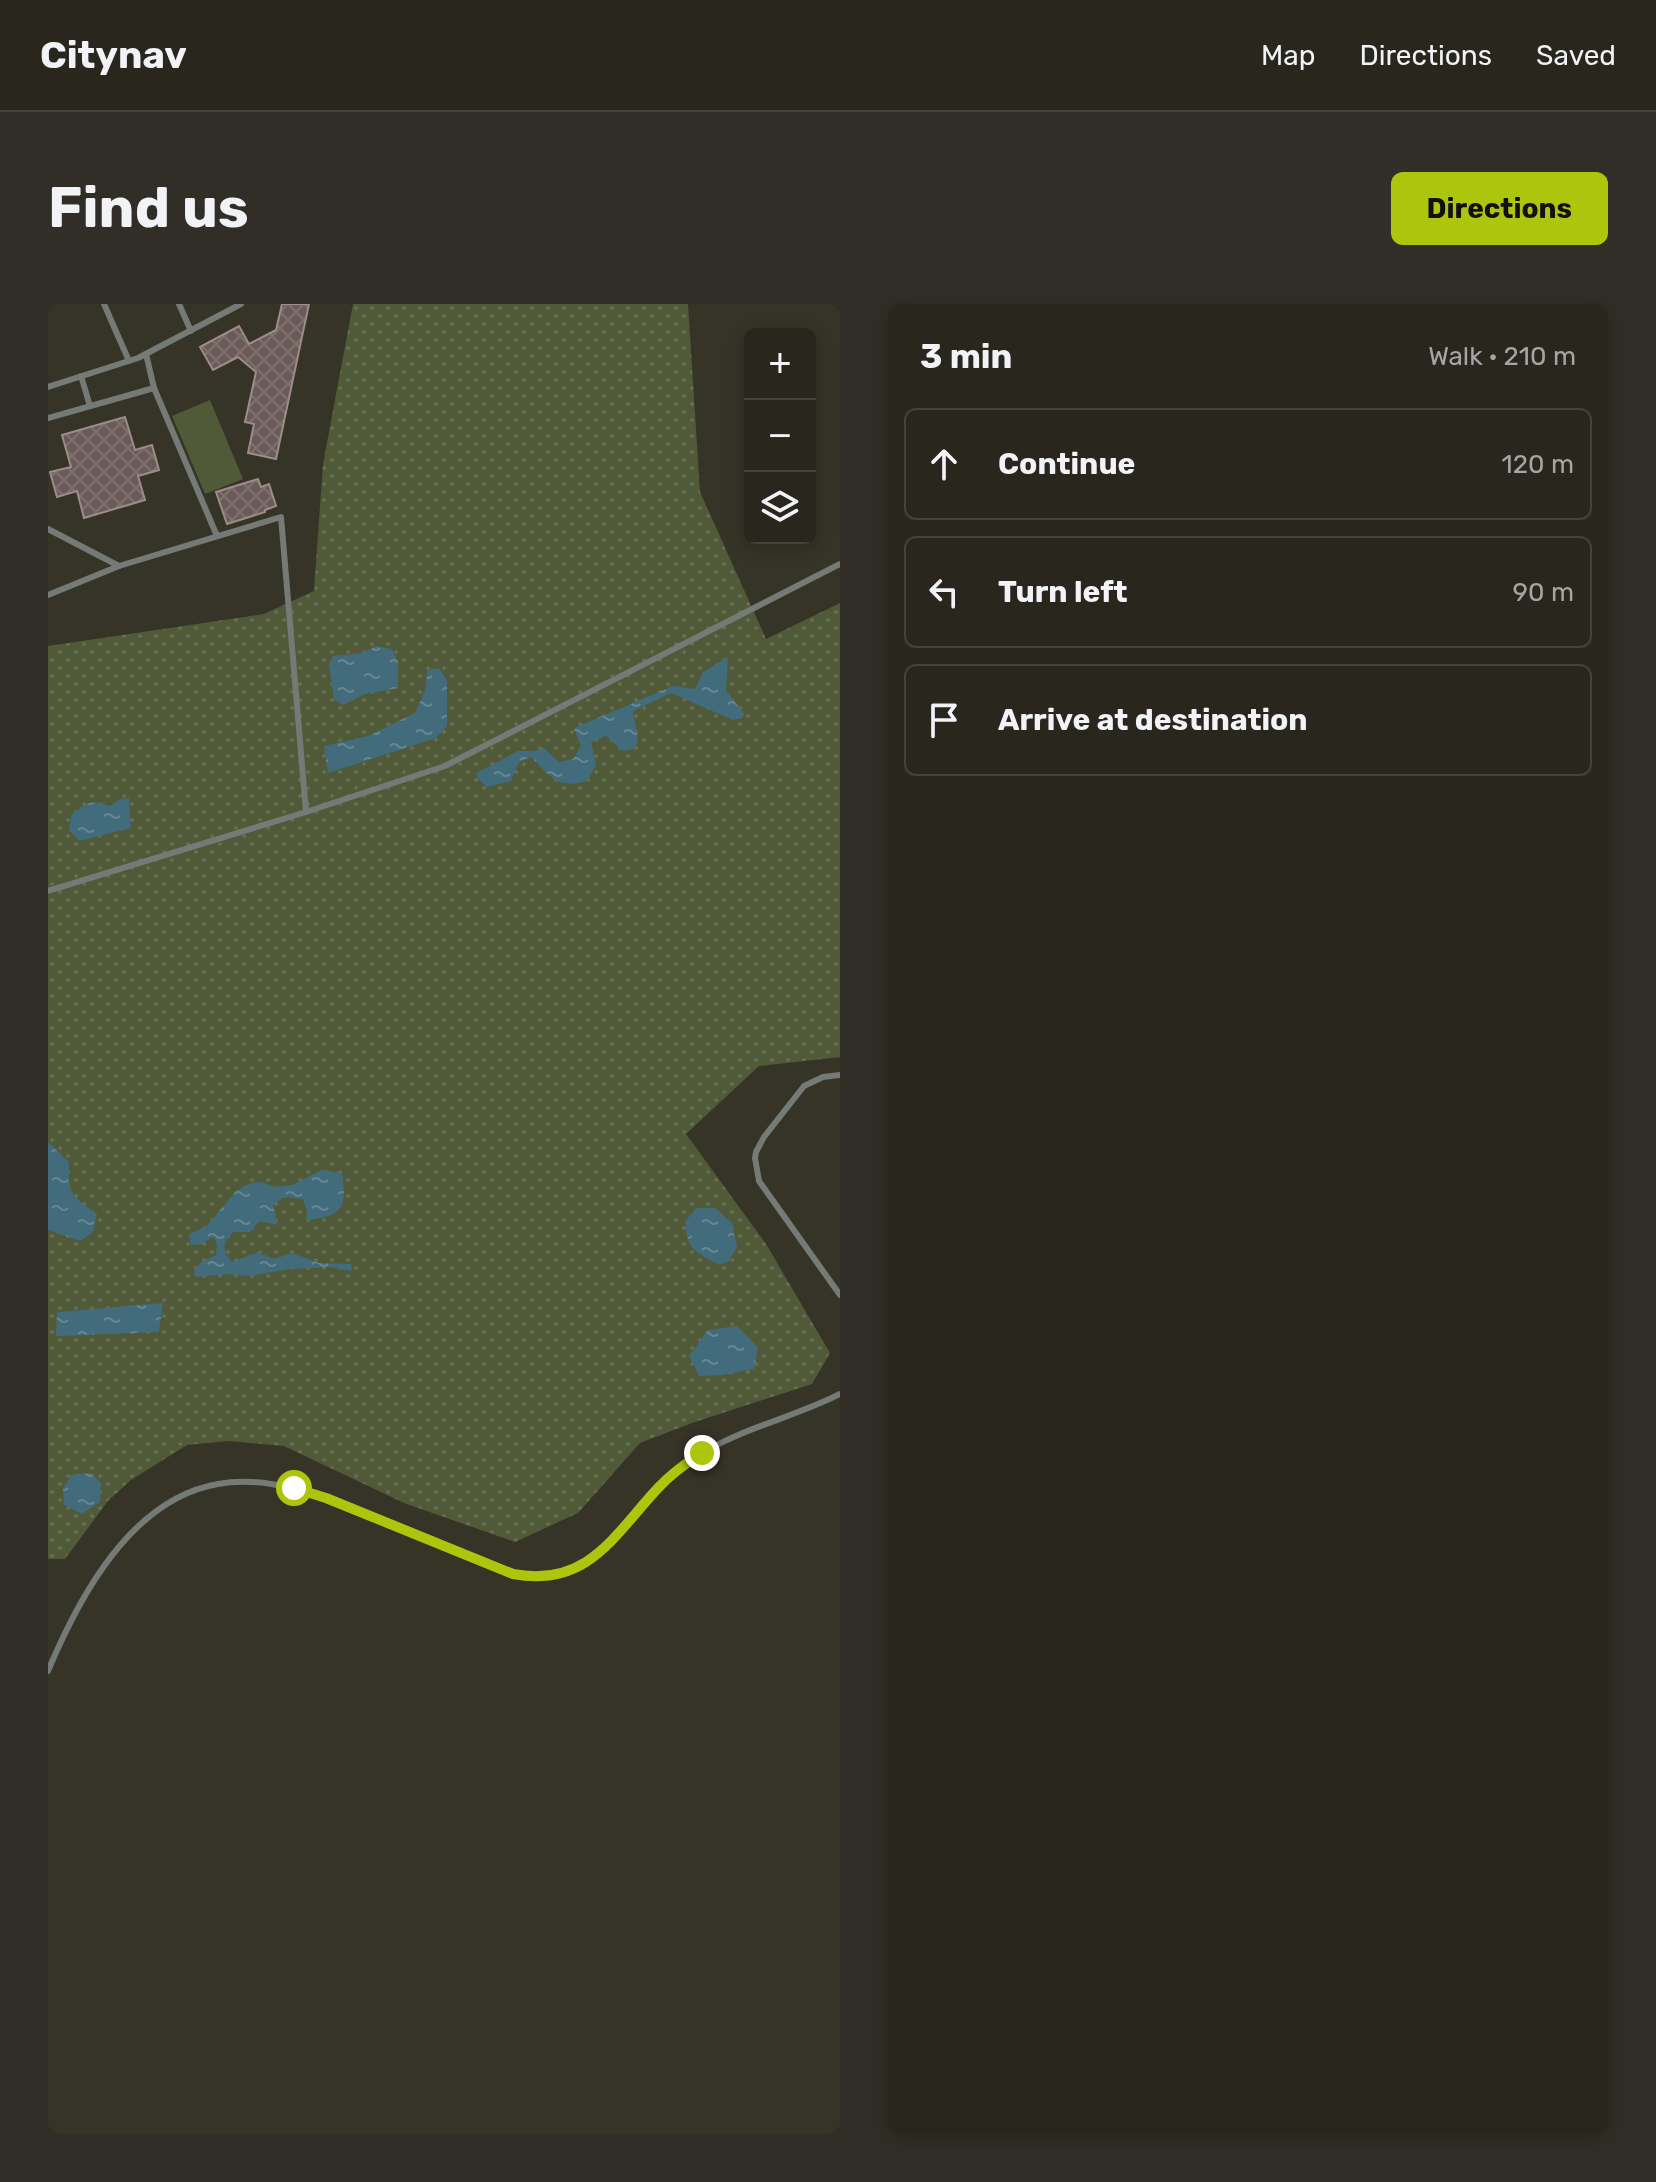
<!DOCTYPE html>
<meta charset="utf-8">
<style>
body{margin:0;font-family:Rubik,sans-serif;background:#302e26;color:#f1f3f6}
.controls{position:absolute;right:24px;top:24px;display:grid;overflow:hidden;border-radius:12px;box-shadow:0 4px 20px #0003}
.controls button{width:72px;height:72px;display:grid;place-items:center;padding:0;border:0;border-bottom:2px solid #44433b;background:#28261d;color:#f1f3f6;font:40px sans-serif}
.stop{position:absolute;width:24px;height:24px;margin:-18px;border:6px solid #adc60d;border-radius:50%;background:#fff}
.stop.end{background:#adc60d;border-color:#fff;box-shadow:0 2px 8px #0008}
.list{margin:0;padding:0;list-style:none}
h2{display:flex;justify-content:space-between;align-items:center;height:104px;margin:0;padding:0 32px;font-size:34px}
h2 small{font-size:26px;font-weight:400;color:#a5a5a4}
.list li{display:grid;grid-template-columns:52px 1fr auto;gap:24px;align-items:center;box-sizing:border-box;height:112px;margin:0 16px 16px;padding:0 16px;border:2px solid #44433b;border-radius:12px}
.list b{display:block;font-size:30px;white-space:nowrap}
.list em{font-size:26px;font-style:normal;color:#a5a5a4}
.icon{flex:none;width:44px;height:44px;fill:none;stroke:currentColor;stroke-width:2;stroke-linecap:round;stroke-linejoin:round}
.map{position:relative;flex:none;width:792px;height:1830px;overflow:hidden;border-radius:12px}
header{display:flex;align-items:center;gap:48px;box-sizing:border-box;height:112px;padding:0 40px;background:#28261d;border-bottom:2px solid #44433b}
header strong{font-size:38px}
nav{display:flex;gap:44px;margin-inline-start:auto;font-size:28px}
.intro{display:flex;align-items:center;justify-content:space-between;box-sizing:border-box;height:192px;padding:0 48px}
h1{margin:0;font-size:56px}
.button{padding:20px 36px;border-radius:12px;background:#adc60d;color:#111;font-size:28px;font-weight:700}
main{display:flex;gap:48px;padding:0 48px}
aside{flex:1;background:#28261d;border-radius:12px;box-shadow:0 4px 20px #0003}
.map>svg:first-child{display:block}
.grass{fill:url(#grass-dots)}
.garden{fill:#505a39}
.water{fill:url(#water-ripples)}
.building{fill:url(#building-cross-hatch);stroke:#9d8c89;stroke-width:2}
.lines{fill:none;stroke-linecap:round;stroke-linejoin:round}
.service{stroke:#747a75;stroke-width:6}
.route{stroke:#adc60d;stroke-width:10}
</style>
<header>
<strong>Citynav</strong>
<nav><a>Map</a><a>Directions</a><a>Saved</a></nav>
</header>
<div class="intro"><h1>Find us</h1><a class="button">Directions</a></div>
<main>
<div class="map">
<svg width="792" height="1830" viewBox="0 0 792 1830">
<defs>
<pattern id="grass-dots" width="8" height="8" patternUnits="userSpaceOnUse" patternTransform="scale(2)"><rect width="8" height="8" fill="#505a39"/><path d="M2 2h.1M6 6h.1" fill="none" stroke="#697155" stroke-width="1.8" stroke-linecap="round"/></pattern>
<pattern id="water-ripples" width="26" height="14" patternUnits="userSpaceOnUse" patternTransform="scale(2)"><rect width="26" height="14" fill="#426b7b"/><path d="M2 4q2-2 4 0t4 0M15 11q2-2 4 0t4 0" fill="none" stroke="#668693"/></pattern>
<pattern id="building-cross-hatch" width="8" height="8" patternUnits="userSpaceOnUse" patternTransform="scale(2)"><rect width="8" height="8" fill="#6a5a58"/><path d="M0 0l8 8M0 8l8-8" fill="none" stroke="#7f716f"/></pattern>
</defs>
<rect width="100%" height="100%" fill="#363327"/>
<!-- grass -->
<path class="grass" d="M 305,0 L 640,0 L 652,188 L 718,335 L 792,299 L 792,753 L 711,762 L 638,830 L 718,940 L 782,1049 L 764,1080 L 644,1119 L 592,1139 L 530,1209 L 467,1238 L 356,1199 L 236,1142 L 180,1137 L 139,1141 L 83,1176 L 60,1197 L 17,1255 L 0,1255 L 0,342 L 216,310 L 266,287 L 275,160 Z"/>
<!-- garden -->
<path class="garden" d="M 162,96 L 195,175 L 157,190 L 124,112 Z"/>
<!-- water -->
<g class="water">
<path d="M 329,342 L 344,345 L 350,358 L 350,384 L 317,390 L 295,401 L 286,395 L 281,361 L 285,352 L 314,349 Z"/>
<path d="M 680,353 L 678,386 L 696,410 L 694,414 L 685,416 L 623,389 L 585,407 L 590,437 L 586,445 L 575,447 L 558,432 L 543,438 L 548,461 L 539,477 C 510,486 502,472 483,453 L 471,458 L 463,477 L 439,483 L 429,474 L 428,469 L 470,447 L 485,447 L 496,444 L 511,458 L 525,455 L 533,442 L 526,424 L 625,382 L 647,385 L 655,368 Z"/>
<path d="M 391,364 L 399,376 L 399,422 L 388,434 L 280,469 L 276,442 L 320,432 L 367,409 L 378,384 L 379,366 Z"/>
<path d="M 72,495 L 81,494 L 83,524 L 31,537 L 21,526 L 23,511 C 38,499 43,495 62,502 Z"/>
<path d="M 0,838 L 21,858 C 20,891 23,891 49,910 L 45,928 L 32,937 L 0,926 Z"/>
<path d="M 273,866 L 294,869 C 299,905 295,912 258,916 L 259,908 L 255,895 L 236,893 L 225,901 L 230,921 L 211,917 L 202,928 L 185,928 C 174,940 174,945 184,958 L 210,948 L 226,955 L 244,949 L 271,959 L 303,960 L 304,967 L 281,963 L 242,965 L 201,972 L 180,970 L 147,973 L 146,967 L 153,958 L 168,951 L 169,942 L 166,932 L 154,940 L 143,941 L 141,930 L 159,922 L 188,887 L 203,879 L 214,878 L 226,883 L 244,881 Z"/>
<path d="M 648,904 L 667,904 L 684,919 L 689,943 L 680,958 L 671,961 C 648,948 639,947 637,918 Z"/>
<path d="M 115,999 L 111,1028 L 8,1032 L 9,1008 Z"/>
<path d="M 689,1022 L 710,1043 L 706,1065 L 674,1071 L 651,1072 L 641,1052 L 660,1026 Z"/>
<path d="M 43,1169 L 53,1179 L 52,1198 L 34,1210 L 16,1201 L 15,1185 L 23,1171 Z"/>
</g>
<!-- building -->
<g class="building">
<path d="M 234,0 L 261,0 L 228,155 L 200,149 L 206,120 L 197,118 L 208,68 L 190,53 L 165,66 L 152,43 L 191,22 L 201,40 L 228,26 Z"/>
<path d="M 77,113 L 87,146 L 104,141 L 111,166 L 90,172 L 97,196 L 36,214 L 29,187 L 9,193 L 2,168 L 23,163 L 14,131 Z"/>
<path d="M 210,175 L 213,183 L 221,180 L 228,202 L 217,206 L 217,208 L 179,220 L 168,188 Z"/>
</g>
<g class="lines">
<!-- service -->
<g class="service">
<path d="M 56,0 L 81,57"/>
<path d="M 131,0 L 143,27"/>
<path d="M 33,72 L 42,102"/>
<path d="M 0,83 L 90,54 L 193,0"/>
<path d="M 106,84 L 169,232"/>
<path d="M 0,114 L 106,84 L 98,50"/>
<path d="M 0,225 L 71,262 L 233,213 L 258,508 L 0,587"/>
<path d="M 0,291 L 71,262"/>
<path d="M 258,508 L 397,462 L 792,260"/>
<path d="M 792,771 L 775,773 L 756,782 L 716,833 L 708,848 L 707,854 L 711,877 L 792,991"/>
<path d="M 0,1367 C 31,1293 83,1195 170,1180 C 207,1173 243,1183 278,1194 L 465,1270 C 559,1287 584,1193 651,1151 C 694,1124 747,1113 792,1090"/>
</g>
</g>
<g class="lines">
<!-- route -->
<path class="route" d="M 246,1184 L 278,1194 L 465,1270 C 540,1284 566,1231 610,1184 C 623,1170 638,1159 654,1149"/>
</g>
</svg>
<div class="controls">
<button>+</button>
<button>−</button>
<button><svg class="icon" aria-label="layers" viewBox="0 0 24 24"><path d="M12 4l9 5-9 5-9-5zM3 14l9 5 9-5"/></svg></button>
</div>
<div class="stop" style="left:246px;top:1184px"></div>
<div class="stop end" style="left:654px;top:1149px"></div>
</div>
<aside>
<h2>3 min<small>Walk · 210 m</small></h2>
<ul class="list">
<li><svg class="icon" aria-label="ahead" viewBox="0 0 24 24"><path d="M12 20V5M6 11l6-6 6 6"/></svg><div><b>Continue</b></div><em>120 m</em></li>
<li><svg class="icon" aria-label="left" viewBox="0 0 24 24"><path d="M17 20v-9H6M10 6l-5 5 5 5"/></svg><div><b>Turn left</b></div><em>90 m</em></li>
<li><svg class="icon" aria-label="arrive" viewBox="0 0 24 24"><path d="M6 21V4h12l-3 4 3 4H6"/></svg><div><b>Arrive at destination</b></div></li>
</ul>
</aside>
</main>
